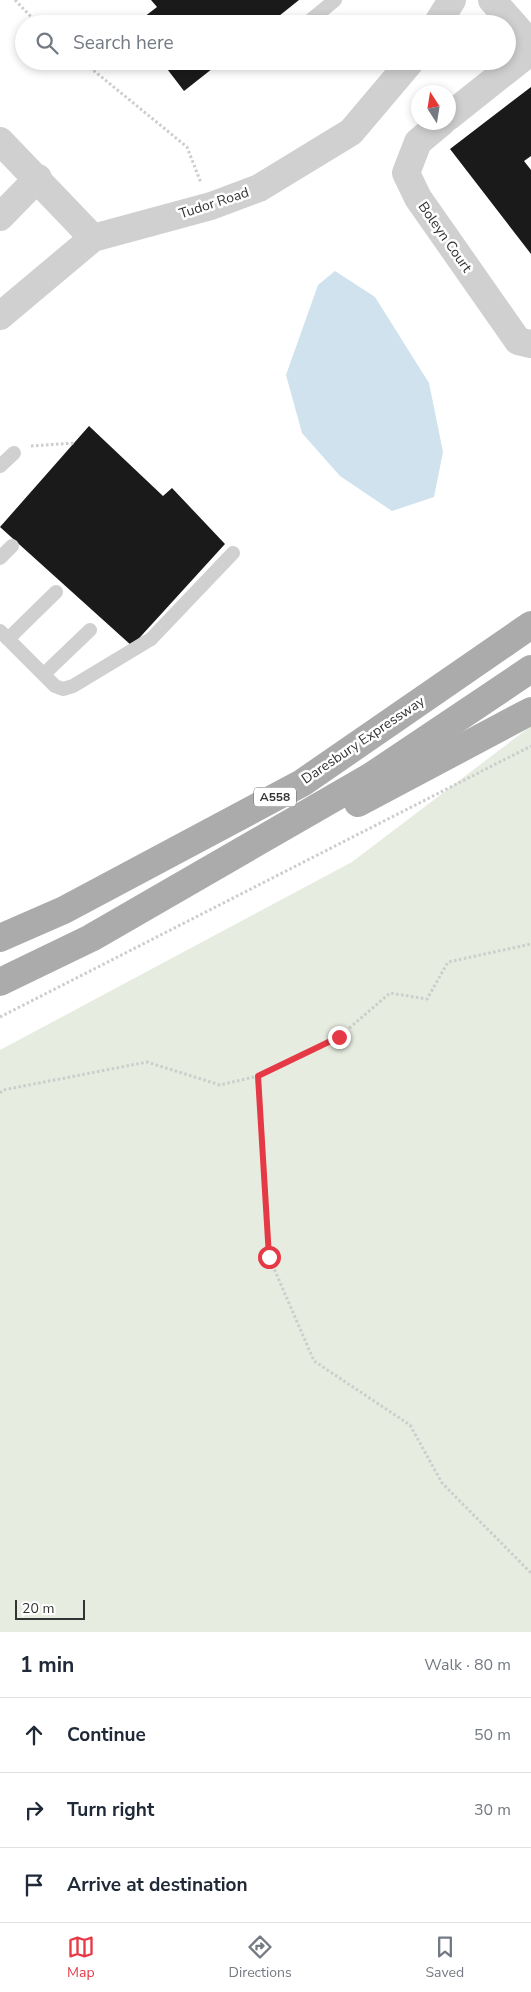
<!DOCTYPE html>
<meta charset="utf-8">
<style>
body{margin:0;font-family:"Nunito Sans",sans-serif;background:#f6f6f7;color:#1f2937}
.compass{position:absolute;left:411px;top:85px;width:45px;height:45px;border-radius:50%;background:#fff;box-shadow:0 2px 8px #0003;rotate:348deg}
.scale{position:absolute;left:15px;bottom:12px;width:70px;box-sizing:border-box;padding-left:5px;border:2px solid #333;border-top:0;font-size:14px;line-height:18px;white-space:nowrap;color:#333;-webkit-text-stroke:4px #fff;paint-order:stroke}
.stop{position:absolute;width:15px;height:15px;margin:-11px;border:4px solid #e63946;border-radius:50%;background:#fff}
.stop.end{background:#e63946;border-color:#fff;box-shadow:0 1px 5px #0008}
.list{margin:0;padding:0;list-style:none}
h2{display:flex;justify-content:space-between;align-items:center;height:65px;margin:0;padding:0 20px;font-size:21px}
h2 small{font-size:16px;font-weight:400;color:#747a83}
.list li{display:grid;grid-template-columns:32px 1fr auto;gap:15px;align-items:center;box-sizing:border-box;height:75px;padding:0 20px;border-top:1px solid #e0e1e3}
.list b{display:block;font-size:19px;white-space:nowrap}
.list em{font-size:16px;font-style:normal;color:#747a83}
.icon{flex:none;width:28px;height:28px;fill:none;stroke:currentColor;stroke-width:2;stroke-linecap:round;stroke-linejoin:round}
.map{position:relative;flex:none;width:531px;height:1632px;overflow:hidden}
.search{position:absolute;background:#fff;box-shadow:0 2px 8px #0003;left:15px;right:15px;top:15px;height:55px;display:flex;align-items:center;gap:12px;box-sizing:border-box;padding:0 18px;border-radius:28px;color:#747a83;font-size:19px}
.sheet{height:290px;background:#fff}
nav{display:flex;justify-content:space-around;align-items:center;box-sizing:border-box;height:70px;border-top:1px solid #e0e1e3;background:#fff;font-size:14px;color:#747a83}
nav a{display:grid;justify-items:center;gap:2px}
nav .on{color:#e63946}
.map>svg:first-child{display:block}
.green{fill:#e6ecdf}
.water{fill:#cfe2ee}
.building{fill:#1a1a1a}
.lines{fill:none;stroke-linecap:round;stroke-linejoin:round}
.path{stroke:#cdcdcd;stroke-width:3;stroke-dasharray:2.5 2.5;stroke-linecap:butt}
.service{stroke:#d0d0d0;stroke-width:14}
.minor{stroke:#d0d0d0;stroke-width:28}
.primary{stroke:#ababab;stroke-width:28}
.route{stroke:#e63946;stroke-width:6}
.labels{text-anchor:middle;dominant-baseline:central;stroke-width:5;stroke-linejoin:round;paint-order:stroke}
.shield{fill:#fff;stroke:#707070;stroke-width:1}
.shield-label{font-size:12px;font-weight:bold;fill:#333}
.street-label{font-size:14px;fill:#333;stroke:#fff}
</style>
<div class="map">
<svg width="531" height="1632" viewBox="0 0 531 1632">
<rect width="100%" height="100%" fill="#fff"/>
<!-- green -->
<path class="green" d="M 531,726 L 531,1632 L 0,1632 L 0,1050 L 352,862 Z"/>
<!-- water -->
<path class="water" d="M 335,271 L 375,297 L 429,383 L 443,452 L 434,497 L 392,511 L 340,476 L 302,433 L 286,375 L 318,285 Z"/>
<!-- building -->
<g class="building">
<path d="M 151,0 L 299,0 L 269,24 L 135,24 L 157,7 Z"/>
<path d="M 161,61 L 222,61 L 184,91 Z"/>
<path d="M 531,87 L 531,156 L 524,161 L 531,170 L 531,254 L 450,149 Z"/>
<path d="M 89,426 L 163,496 L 172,488 L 225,544 L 132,646 L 0,527 Z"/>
</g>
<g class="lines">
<!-- path -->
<g class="path">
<path d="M 15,0 L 38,24"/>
<path d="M 82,61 L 187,147 L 201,183"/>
<path d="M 31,446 L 74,443"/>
<path d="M 0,1017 L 531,746"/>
<path d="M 258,1076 L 269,1257 L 314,1361 L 410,1425 L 442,1483 L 531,1573"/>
<path d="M 0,1093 L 3,1090 L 147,1062 L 220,1085 L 258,1076 L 339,1037 L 390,993 L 427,999 L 448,962 L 531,944"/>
</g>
<!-- service -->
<g class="service">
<path d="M 306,24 L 335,0"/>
<path d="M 0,466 L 14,453"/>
<path d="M 0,558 L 12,546"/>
<path d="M 0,631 L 55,686 L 63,689 L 73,686 L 151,639 L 233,553"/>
<path d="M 8,639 L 56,592"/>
<path d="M 44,674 L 90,630"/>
</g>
<!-- minor -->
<g class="minor">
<path d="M 492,0 L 531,44"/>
<path d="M 437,24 L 452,0"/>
<path d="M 448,117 L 531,51"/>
<path d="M 442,122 L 418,142 L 406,173 L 418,198 L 518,341 L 531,344"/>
<path d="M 0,141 L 93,238"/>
<path d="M 0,217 L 38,178"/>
<path d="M 0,316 L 93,238 L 211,206 L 259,188 L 351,132 L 411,61"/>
</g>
<!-- primary -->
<g class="primary">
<path d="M 358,803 L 531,711"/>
<path d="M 0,938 L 64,910 L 302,783 L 531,625"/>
<path d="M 0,982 L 91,938 L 370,777 L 531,669"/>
</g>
</g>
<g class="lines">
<!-- route -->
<path class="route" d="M 269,1257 L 258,1076 L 339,1037"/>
</g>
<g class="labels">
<!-- shield labels -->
<rect class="shield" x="254" y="787.5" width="42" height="19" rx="4"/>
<g class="shield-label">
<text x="275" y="797">A558</text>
</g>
<!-- street labels -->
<g class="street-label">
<text transform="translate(214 203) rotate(-18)">Tudor Road</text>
<text transform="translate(445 237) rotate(55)">Boleyn Court</text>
<text transform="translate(363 740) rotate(-34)">Daresbury Expressway</text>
</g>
</g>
</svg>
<svg class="compass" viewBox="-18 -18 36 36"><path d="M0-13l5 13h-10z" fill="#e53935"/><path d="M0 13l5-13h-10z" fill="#747a83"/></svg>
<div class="scale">20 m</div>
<div class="stop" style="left:269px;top:1257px"></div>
<div class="stop end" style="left:339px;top:1037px"></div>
<div class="search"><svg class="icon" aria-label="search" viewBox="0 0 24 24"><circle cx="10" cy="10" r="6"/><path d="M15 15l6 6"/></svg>Search here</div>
</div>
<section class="sheet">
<h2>1 min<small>Walk · 80 m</small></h2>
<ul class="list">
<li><svg class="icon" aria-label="ahead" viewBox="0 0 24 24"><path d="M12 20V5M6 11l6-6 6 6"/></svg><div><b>Continue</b></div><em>50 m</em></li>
<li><svg class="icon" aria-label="right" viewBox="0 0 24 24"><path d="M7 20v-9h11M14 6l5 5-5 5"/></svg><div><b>Turn right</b></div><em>30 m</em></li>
<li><svg class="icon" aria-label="arrive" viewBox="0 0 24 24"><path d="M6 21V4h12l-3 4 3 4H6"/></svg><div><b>Arrive at destination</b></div></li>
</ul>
</section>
<nav>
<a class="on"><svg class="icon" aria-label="map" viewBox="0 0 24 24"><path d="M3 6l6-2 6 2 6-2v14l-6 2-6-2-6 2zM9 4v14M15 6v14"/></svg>Map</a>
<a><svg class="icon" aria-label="directions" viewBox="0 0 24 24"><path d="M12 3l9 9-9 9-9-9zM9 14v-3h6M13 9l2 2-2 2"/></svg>Directions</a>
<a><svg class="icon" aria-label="saved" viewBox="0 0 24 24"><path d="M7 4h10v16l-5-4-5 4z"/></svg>Saved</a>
</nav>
